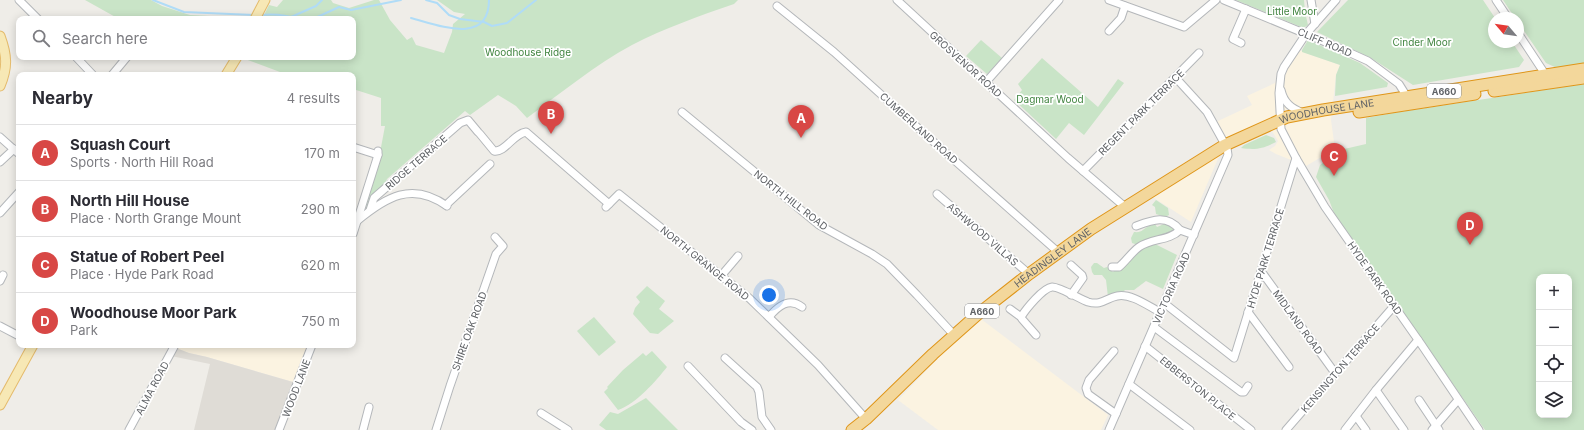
<!DOCTYPE html>
<meta charset="utf-8">
<style>
body{margin:0;font-family:Inter,sans-serif;background:#f2f2f3;color:#2b2b33}
.controls{position:absolute;right:12px;bottom:12px;display:grid;overflow:hidden;border-radius:8px;box-shadow:0 2px 10px #0003}
.controls button{width:36px;height:36px;display:grid;place-items:center;padding:0;border:0;border-bottom:1px solid #e1e1e2;background:#fff;color:#2b2b33;font:20px sans-serif}
.compass{position:absolute;left:1488px;top:12px;width:36px;height:36px;border-radius:50%;background:#fff;box-shadow:0 2px 10px #0003;rotate:299deg}
.you{position:absolute;left:769px;top:295px;width:14px;height:14px;margin:-10px;border:3px solid #fff;border-radius:50%;background:#1a73e8;box-shadow:0 0 0 6px #1a73e833}
.badge{display:grid;place-items:center;width:26px;height:26px;border-radius:50%;background:#d84745;color:#fff;font-size:13px;font-weight:700}
.pin{position:absolute;translate:-50% -33px;filter:drop-shadow(0 1px 2px #0008)}
.pin::after{content:'';position:absolute;top:21px;width:14px;height:12px;background:inherit;clip-path:polygon(0 0,100% 0,50% 100%)}
.list{margin:0;padding:0;list-style:none}
h2{display:flex;justify-content:space-between;align-items:center;height:52px;margin:0;padding:0 16px;font-size:17px}
h2 small{font-size:13px;font-weight:400;color:#7c7c81}
.list li{display:grid;grid-template-columns:26px 1fr auto;gap:12px;align-items:center;box-sizing:border-box;height:56px;padding:0 16px;border-top:1px solid #e1e1e2}
.list b{display:block;font-size:15px;white-space:nowrap}
.list p{margin:0;font-size:13px;white-space:nowrap;color:#7c7c81}
.list em{font-size:13px;font-style:normal;color:#7c7c81}
.icon{flex:none;width:22px;height:22px;fill:none;stroke:currentColor;stroke-width:2;stroke-linecap:round;stroke-linejoin:round}
.map{position:relative;flex:none;width:1584px;height:430px;overflow:hidden}
.search{position:absolute;background:#fff;box-shadow:0 2px 10px #0003;left:16px;top:16px;width:340px;height:44px;display:flex;align-items:center;gap:10px;box-sizing:border-box;padding:0 14px;border-radius:8px;color:#7c7c81;font-size:15px}
.panel{position:absolute;background:#fff;box-shadow:0 2px 10px #0003;left:16px;top:72px;width:340px;height:276px;border-radius:8px}
.map>svg:first-child{display:block}
.commercial{fill:#fbf3e1}
.education{fill:#dfdcd6}
.green{fill:#c9e4c7;fill-rule:evenodd}
.lines{fill:none;stroke-linecap:round;stroke-linejoin:round}
.stream{stroke:#b0dcf7;stroke-width:2}
.minor-casing{stroke:#b4b7ba;stroke-width:9}
.major-casing{stroke:#e4bb6c;stroke-width:11}
.highway-casing{stroke:#df9518;stroke-width:13}
.minor{stroke:#fff;stroke-width:7}
.major{stroke:#f7e8b5;stroke-width:9}
.highway{stroke:#f3d79b;stroke-width:11}
.labels{text-anchor:middle;dominant-baseline:central;stroke-width:3.5;stroke-linejoin:round;paint-order:stroke}
.shield{fill:#fff;stroke:#8f9194;stroke-width:1}
.shield-label{font-size:9px;font-weight:bold;fill:#5f6266}
.park-label{font-size:10px;fill:#418440;stroke:#fff}
.street-label{font-size:10px;fill:#5f6266;stroke:#fff}
</style>
<div class="map">
<svg width="1584" height="430" viewBox="0 0 1584 430">
<rect width="100%" height="100%" fill="#efede8"/>
<!-- commercial -->
<g class="commercial">
<path d="M 1297,48 L 1303,52 L 1340,65 L 1336,75 L 1331,120 L 1335,149 L 1306,166 L 1276,154 L 1269,150 L 1275,146 L 1278,141 L 1266,121 L 1226,139 L 1216,122 L 1252,105 L 1247,96 L 1275,83 Z"/>
<path d="M 1220,154 L 1191,222 L 1151,196 Z"/>
<path d="M 981,319 L 1108,415 L 1101,430 L 938,430 L 898,400 L 946,350 Z"/>
<path d="M 177,345 L 308,345 L 293,382 L 207,357 L 189,353 L 176,348 Z"/>
</g>
<!-- education -->
<path class="education" d="M 176,348 L 189,353 L 207,357 L 293,382 L 287,403 L 276,430 L 194,430 L 210,364 L 171,356 Z"/>
<!-- green -->
<g class="green">
<path d="M 85,0 L 151,0 L 162,6 L 190,15 L 251,18 L 250,19 L 119,19 Z"/>
<path d="M 283,0 L 331,0 L 333,3 L 349,8 L 374,0 L 379,0 L 390,20 L 407,40 L 412,37 L 416,45 L 444,53 L 452,32 L 453,24 L 465,14 L 454,12 L 437,0 L 738,0 L 734,4 C 699,16 665,28 632,45 C 595,65 561,93 527,118 L 516,106 L 498,95 L 470,115 L 465,111 L 387,179 L 385,184 L 368,209 L 363,212 L 376,174 L 385,126 L 381,126 L 381,98 L 353,89 L 353,75 L 288,75 L 245,59 L 246,57 L 353,57 L 353,19 L 262,19 L 269,5 L 277,7 Z"/>
<path d="M 1236,0 L 1304,0 L 1305,12 L 1308,25 L 1305,27 L 1301,27 Z"/>
<path d="M 1348,0 L 1483,0 L 1495,18 L 1494,42 L 1512,42 L 1524,60 L 1519,67 L 1413,85 L 1371,58 L 1317,32 Z"/>
<path d="M 1503,0 L 1584,0 L 1584,65 L 1559,69 L 1546,63 L 1518,22 L 1518,18 L 1515,18 Z"/>
<path d="M 981,40 L 1002,58 L 987,74 L 966,56 Z"/>
<path d="M 1308,40 L 1360,63 L 1388,83 L 1387,87 L 1335,96 L 1336,75 L 1340,65 L 1302,52 L 1302,50 Z"/>
<path d="M 1042,58 L 1098,107 L 1118,79 L 1124,83 L 1084,135 L 1069,123 L 1056,139 L 1014,100 L 1022,90 L 1018,84 Z"/>
<path d="M 1584,84 L 1584,430 L 1485,430 L 1334,213 L 1329,200 L 1316,177 L 1320,165 L 1340,150 L 1366,144 L 1366,118 L 1393,113 ZM 1539,277 L 1569,277 L 1569,415 L 1539,415 Z"/>
<path d="M 1266,135 L 1274,138 L 1276,142 C 1262,149 1256,150 1241,148 L 1244,145 Z"/>
<path d="M 1156,200 L 1168,208 L 1169,215 L 1165,217 L 1156,214 L 1155,207 L 1152,205 Z"/>
<path d="M 1166,223 L 1174,227 L 1174,230 L 1168,234 L 1149,241 L 1177,255 L 1163,289 L 1146,281 L 1134,290 L 1125,290 L 1121,294 L 1108,297 L 1106,280 L 1102,275 L 1094,275 L 1092,272 L 1091,267 L 1094,263 L 1097,263 L 1104,268 L 1107,267 L 1113,272 L 1138,245 L 1132,243 L 1131,238 L 1134,232 C 1142,233 1143,229 1149,226 C 1151,225 1153,225 1155,224 L 1157,227 Z"/>
<path d="M 647,286 L 665,301 L 659,309 L 674,321 L 658,334 L 650,333 L 633,314 L 635,308 L 640,302 L 636,297 Z"/>
<path d="M 594,317 L 616,342 L 599,356 L 577,331 Z"/>
<path d="M 652,351 L 667,367 C 656,381 636,404 618,410 L 604,392 L 608,388 L 607,387 L 623,370 L 643,353 L 646,356 Z"/>
<path d="M 646,398 L 678,430 L 606,430 L 599,425 L 610,412 L 618,414 Z"/>
</g>
<g class="lines">
<!-- stream -->
<g class="stream">
<path d="M 153,0 L 184,12 L 254,15"/>
<path d="M 426,0 L 437,3 L 449,15 L 460,19 L 484,22 L 492,26 L 507,23 L 536,0"/>
<path d="M 260,15 C 273,14 285,14 296,19"/>
<path d="M 291,17 L 316,6 L 322,0"/>
<path d="M 411,18 C 438,25 489,46 489,0"/>
<path d="M 313,19 L 339,7 L 351,10 L 401,0"/>
</g>
<!-- minor casing -->
<g class="minor-casing">
<g id="minor">
<path d="M 19,0 L 38,19"/>
<path d="M 897,0 L 1068,158 L 1125,207"/>
<path d="M 1109,0 L 1184,27 L 1216,0"/>
<path d="M 1224,0 L 1335,46 L 1368,61 L 1399,84 L 1409,100"/>
<path d="M 1311,0 L 1315,24"/>
<path d="M 1336,0 L 1306,34 L 1284,67 L 1281,74 L 1279,93 L 1281,129 L 1296,158 L 1325,207 L 1421,344 L 1479,430"/>
<path d="M 1496,0 L 1508,18"/>
<path d="M 777,6 L 834,52 L 927,136 L 1058,252"/>
<path d="M 1109,31 L 1121,18 L 1125,6"/>
<path d="M 1518,33 L 1547,77"/>
<path d="M 1241,43 L 1233,39 L 1246,9"/>
<path d="M 76,57 L 93,75"/>
<path d="M 112,75 L 127,57"/>
<path d="M 986,82 L 1059,0"/>
<path d="M 1281,90 C 1284,103 1291,108 1303,113"/>
<path d="M 682,112 L 819,225 L 872,254 L 887,264 L 917,295 L 954,335"/>
<path d="M 480,134 L 494,151 C 505,153 513,134 526,132 L 609,204"/>
<path d="M 0,137 L 19,154"/>
<path d="M 353,147 L 378,155"/>
<path d="M 0,162 L 14,149"/>
<path d="M 1083,171 L 1199,53"/>
<path d="M 937,194 L 1029,274"/>
<path d="M 446,205 L 490,164"/>
<path d="M 606,207 L 619,194 L 749,298 L 818,365 L 866,419"/>
<path d="M 370,210 L 374,198 L 460,123 L 468,120 L 478,132"/>
<path d="M 0,213 L 19,192"/>
<path d="M 357,221 C 386,197 412,181 447,206"/>
<path d="M 1136,226 C 1152,220 1167,214 1180,230"/>
<path d="M 353,234 L 378,155 L 378,151"/>
<path d="M 1071,265 L 1082,275 L 1083,278 L 1071,295"/>
<path d="M 1112,267 L 1119,267 C 1126,261 1132,252 1139,247 C 1152,238 1169,241 1180,230 L 1194,235"/>
<path d="M 1261,271 L 1335,373"/>
<path d="M 721,276 L 738,256"/>
<path d="M 0,281 L 3,275"/>
<path d="M 1164,303 L 1234,358 L 1296,158"/>
<path d="M 1010,309 L 1021,317"/>
<path d="M 1248,312 L 1289,367"/>
<path d="M 769,317 C 778,306 789,297 802,307"/>
<path d="M 0,326 L 19,336"/>
<path d="M 1154,327 L 1241,392 L 1244,392 L 1248,386"/>
<path d="M 1036,335 L 1022,319 L 1021,317 C 1026,309 1043,288 1052,287 C 1058,286 1080,299 1088,302 C 1102,306 1106,298 1117,296 C 1131,293 1148,306 1160,312"/>
<path d="M 1145,346 L 1251,430"/>
<path d="M 1114,351 L 1089,380 L 1086,388 L 1088,394 L 1116,414"/>
<path d="M 725,358 L 757,387 L 759,392 L 762,417 L 771,430"/>
<path d="M 688,366 L 741,422 L 752,430"/>
<path d="M 1129,384 L 1190,430"/>
<path d="M 1376,390 L 1404,430"/>
<path d="M 1419,400 L 1439,430"/>
<path d="M 541,413 L 568,430"/>
<path d="M 1356,416 L 1366,430"/>
<path d="M 129,430 L 175,345"/>
<path d="M 279,430 L 312,345"/>
<path d="M 363,430 L 369,407"/>
<path d="M 436,430 L 450,386 L 496,254 L 503,246 L 495,237"/>
<path d="M 1109,430 L 1228,155 L 1227,148 L 1207,112 L 1175,77"/>
<path d="M 1286,430 L 1394,306"/>
<path d="M 1345,430 L 1376,390 L 1418,340"/>
<path d="M 1432,430 L 1458,400"/>
</g>
</g>
<!-- major casing -->
<g class="major-casing">
<g id="major">
<path d="M 255,19 L 265,0"/>
<path d="M 0,36 C 7,55 8,67 0,86"/>
<path d="M 226,75 L 237,57"/>
<path d="M 0,405 L 33,345"/>
</g>
</g>
<!-- highway casing -->
<g class="highway-casing">
<g id="highway">
<path d="M 1494,91 L 1584,78"/>
<path d="M 1359,112 L 1475,94"/>
<path id="s1" d="M 852,430 L 866,419 L 933,354 L 978,314 L 1029,274 L 1091,229 L 1225,145 L 1287,117 L 1323,110 L 1584,69"/>
</g>
</g>
<!-- minor -->
<use href="#minor" class="minor"/>
<!-- major -->
<use href="#major" class="major"/>
<!-- highway -->
<use href="#highway" class="highway"/>
</g>
<g class="labels">
<!-- shield labels -->
<g class="shield">
<rect x="1427" y="84" width="34" height="14" rx="3"/>
<rect x="965" y="304" width="34" height="14" rx="3"/>
</g>
<g class="shield-label">
<text x="1444" y="91">A660</text>
<text x="982" y="311">A660</text>
</g>
<!-- park labels -->
<g class="park-label">
<text x="1292" y="11">Little Moor</text>
<text x="1422" y="42">Cinder Moor</text>
<text x="528" y="52">Woodhouse Ridge</text>
<text x="1050" y="99">Dagmar Wood</text>
</g>
<!-- street labels -->
<g class="street-label">
<text transform="translate(1325 42) rotate(23)">CLIFF ROAD</text>
<text transform="translate(966 64) rotate(42)">GROSVENOR ROAD</text>
<text stroke="none"><textPath href="#s1" startOffset="579">WOODHOUSE LANE</textPath></text>
<text transform="translate(1141 112) rotate(-45)">REGENT PARK TERRACE</text>
<text transform="translate(919 128) rotate(42)">CUMBERLAND ROAD</text>
<text transform="translate(416 162) rotate(-41)">RIDGE TERRACE</text>
<text transform="translate(791 200) rotate(38)">NORTH HILL ROAD</text>
<text transform="translate(983 234) rotate(41)">ASHWOOD VILLAS</text>
<text stroke="none"><textPath href="#s1" startOffset="265">HEADINGLEY LANE</textPath></text>
<text transform="translate(1265 258) rotate(-73)">HYDE PARK TERRACE</text>
<text transform="translate(705 263) rotate(39)">NORTH GRANGE ROAD</text>
<text transform="translate(1375 278) rotate(55)">HYDE PARK ROAD</text>
<text transform="translate(1171 288) rotate(-66)">VICTORIA ROAD</text>
<text transform="translate(1298 322) rotate(54)">MIDLAND ROAD</text>
<text transform="translate(469 331) rotate(-70)">SHIRE OAK ROAD</text>
<text transform="translate(1340 368) rotate(-49)">KENSINGTON TERRACE</text>
<text transform="translate(152 388) rotate(-62)">ALMA ROAD</text>
<text transform="translate(296 388) rotate(-69)">WOOD LANE</text>
<text transform="translate(1198 388) rotate(39)">EBBERSTON PLACE</text>
</g>
</g>
</svg>
<div class="controls">
<button>+</button>
<button>−</button>
<button><svg class="icon" aria-label="locate" viewBox="0 0 24 24"><circle cx="12" cy="12" r="6"/><path d="M12 2v4M12 18v4M2 12h4M18 12h4"/></svg></button>
<button><svg class="icon" aria-label="layers" viewBox="0 0 24 24"><path d="M12 4l9 5-9 5-9-5zM3 14l9 5 9-5"/></svg></button>
</div>
<svg class="compass" viewBox="-18 -18 36 36"><path d="M0-13l5 13h-10z" fill="#e53935"/><path d="M0 13l5-13h-10z" fill="#7c7c81"/></svg>
<div class="you"></div>
<div class="pin badge" style="left:801px;top:138px">A</div>
<div class="pin badge" style="left:551px;top:134px">B</div>
<div class="pin badge" style="left:1334px;top:176px">C</div>
<div class="pin badge" style="left:1470px;top:245px">D</div>
<div class="search"><svg class="icon" aria-label="search" viewBox="0 0 24 24"><circle cx="10" cy="10" r="6"/><path d="M15 15l6 6"/></svg>Search here</div>
<section class="panel">
<h2>Nearby<small>4 results</small></h2>
<ul class="list">
<li><span class="badge">A</span><div><b>Squash Court</b><p>Sports · North Hill Road</p></div><em>170 m</em></li>
<li><span class="badge">B</span><div><b>North Hill House</b><p>Place · North Grange Mount</p></div><em>290 m</em></li>
<li><span class="badge">C</span><div><b>Statue of Robert Peel</b><p>Place · Hyde Park Road</p></div><em>620 m</em></li>
<li><span class="badge">D</span><div><b>Woodhouse Moor Park</b><p>Park</p></div><em>750 m</em></li>
</ul>
</section>
</div>
